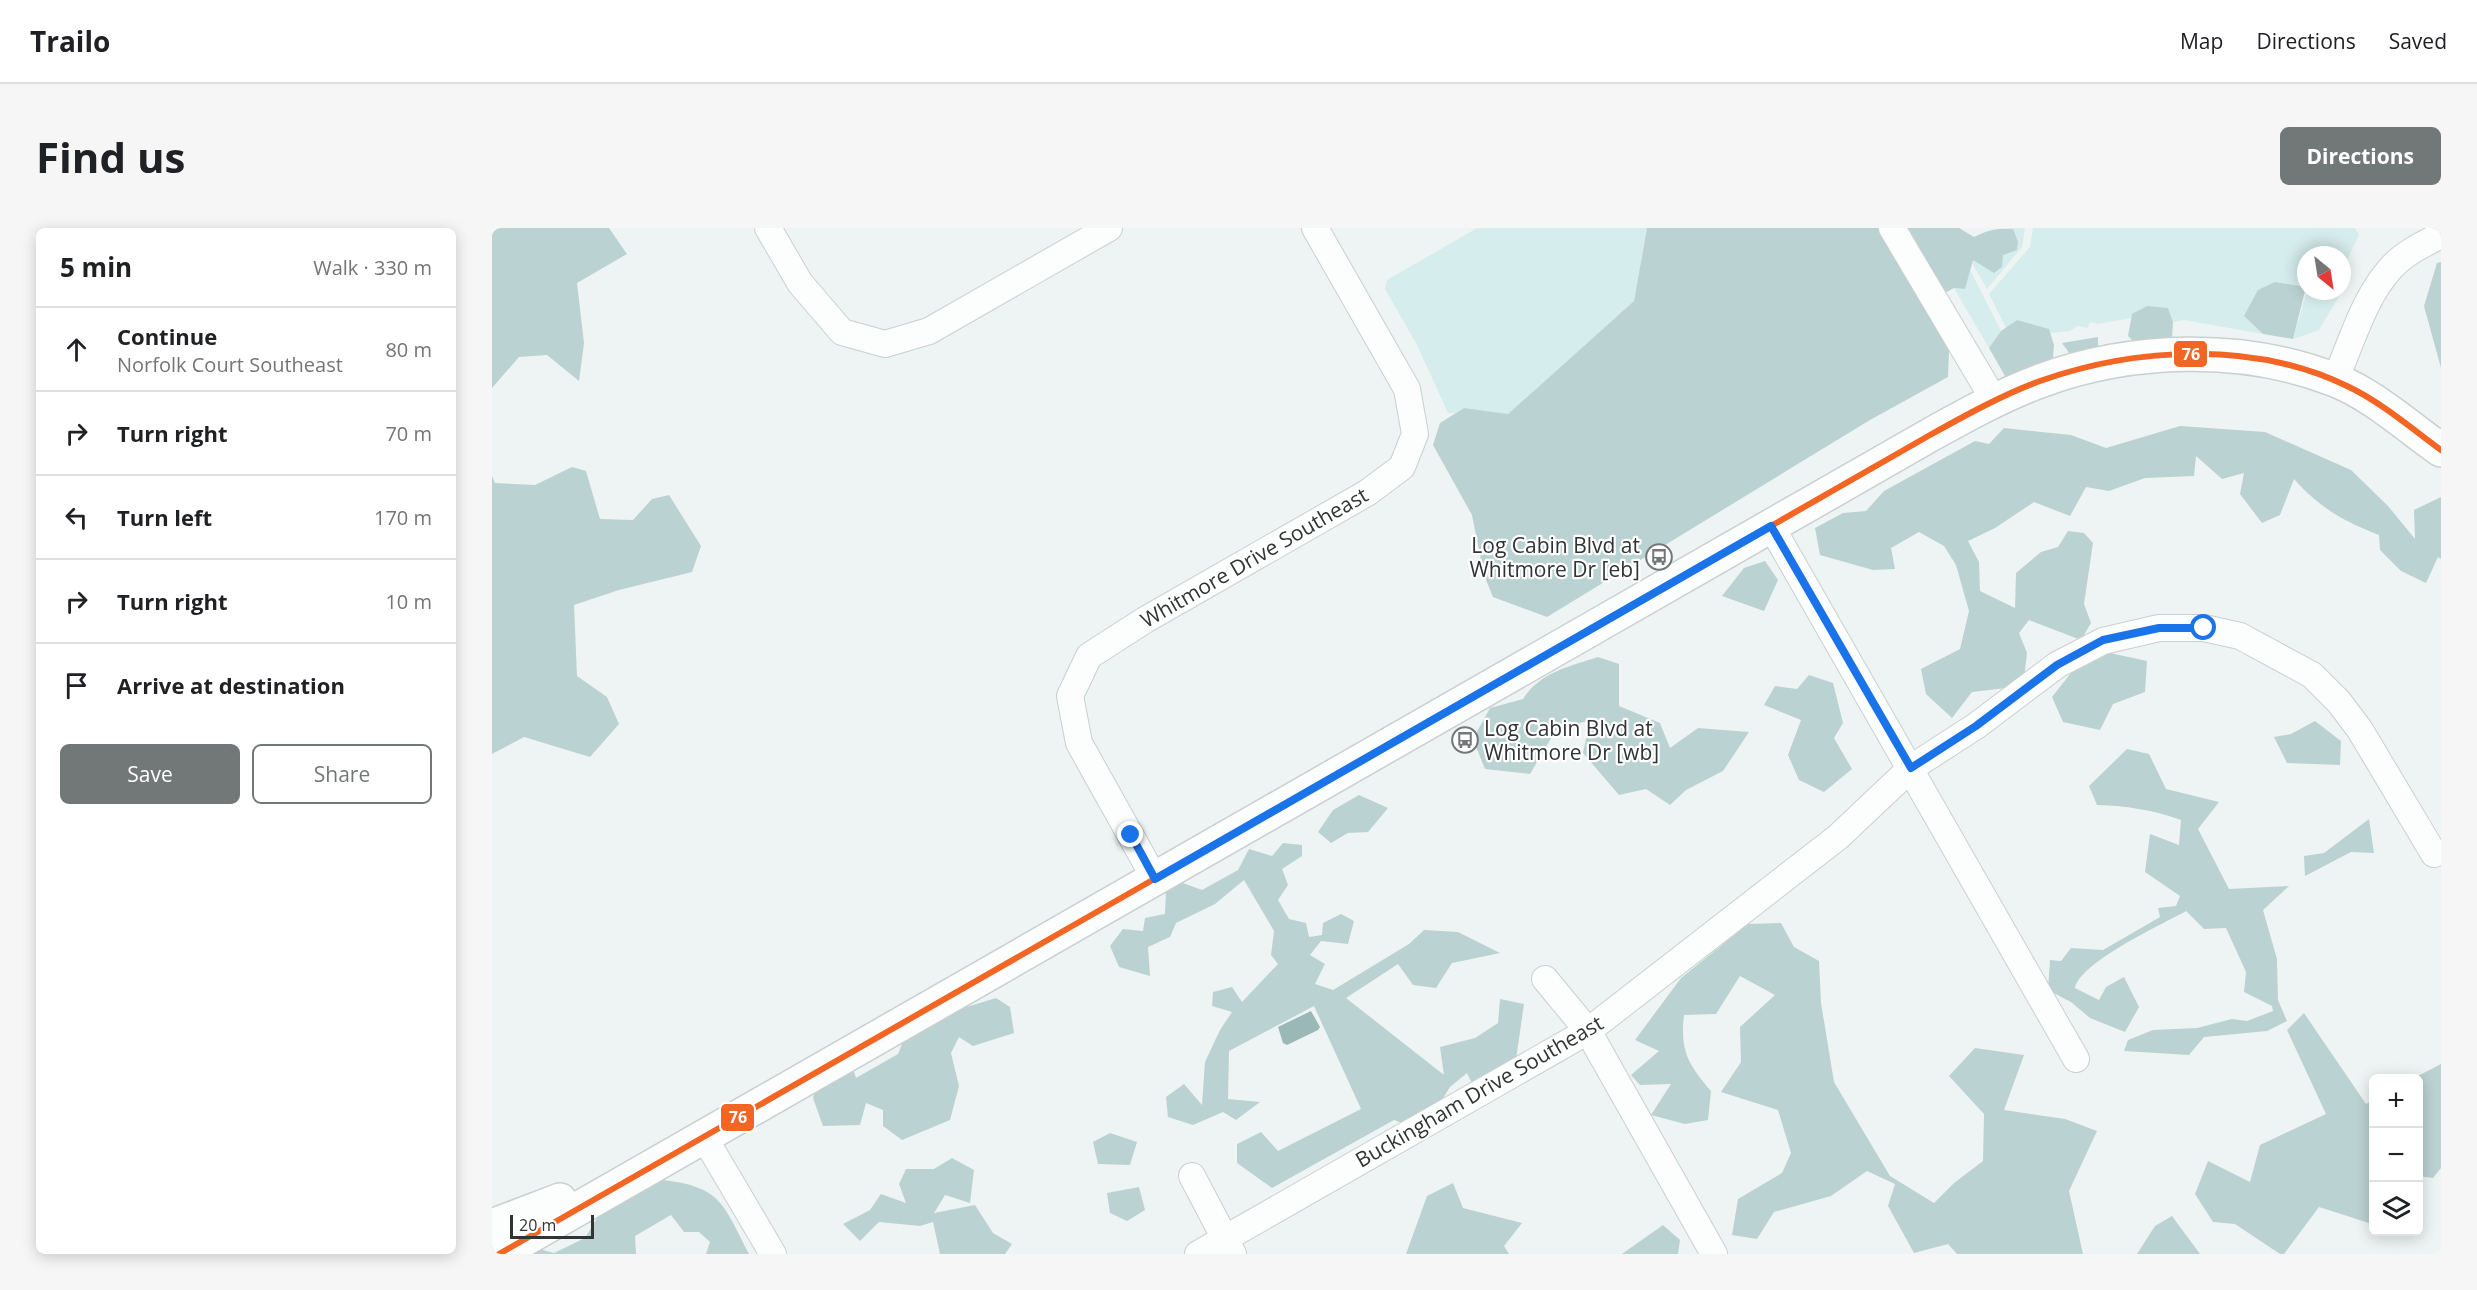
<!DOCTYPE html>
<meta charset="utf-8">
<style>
body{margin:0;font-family:"Open Sans",sans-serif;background:#f6f6f6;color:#202124}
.controls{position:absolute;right:18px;bottom:18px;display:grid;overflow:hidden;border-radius:9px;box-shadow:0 3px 15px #0003}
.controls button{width:54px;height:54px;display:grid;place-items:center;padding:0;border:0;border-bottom:2px solid #e0e0e0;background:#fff;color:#202124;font:30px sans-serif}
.compass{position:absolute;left:1805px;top:18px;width:54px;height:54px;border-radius:50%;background:#fff;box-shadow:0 3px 15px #0003;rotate:150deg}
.scale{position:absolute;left:18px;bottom:15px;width:84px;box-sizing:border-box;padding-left:6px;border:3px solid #303434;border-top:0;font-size:16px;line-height:21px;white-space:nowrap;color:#303434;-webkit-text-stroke:4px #fff;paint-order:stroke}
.stop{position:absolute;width:18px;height:18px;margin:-14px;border:4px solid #1a73e8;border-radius:50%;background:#fff}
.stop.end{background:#1a73e8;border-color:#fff;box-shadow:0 2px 6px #0008}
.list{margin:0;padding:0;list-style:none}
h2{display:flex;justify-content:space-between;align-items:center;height:78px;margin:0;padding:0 24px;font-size:26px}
h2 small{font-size:20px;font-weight:400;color:#757577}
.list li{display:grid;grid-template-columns:39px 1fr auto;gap:18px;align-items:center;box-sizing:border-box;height:84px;padding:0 24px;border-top:2px solid #e0e0e0}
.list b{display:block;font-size:22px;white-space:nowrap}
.list p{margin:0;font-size:20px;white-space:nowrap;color:#757577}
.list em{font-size:20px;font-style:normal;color:#757577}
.actions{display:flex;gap:12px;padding:18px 24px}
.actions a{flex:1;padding:14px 0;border:2px solid #727777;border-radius:9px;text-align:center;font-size:21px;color:#727777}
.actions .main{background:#727777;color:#fff}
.icon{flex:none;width:33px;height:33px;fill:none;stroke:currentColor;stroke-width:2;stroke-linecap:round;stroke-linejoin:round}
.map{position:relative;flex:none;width:1949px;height:1026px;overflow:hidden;border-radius:9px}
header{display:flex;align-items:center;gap:36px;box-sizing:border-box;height:84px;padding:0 30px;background:#fff;border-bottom:2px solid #e0e0e0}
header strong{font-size:28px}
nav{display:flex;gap:33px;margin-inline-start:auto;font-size:21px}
.intro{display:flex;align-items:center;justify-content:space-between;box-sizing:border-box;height:144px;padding:0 36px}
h1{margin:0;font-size:42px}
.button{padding:15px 27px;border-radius:9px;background:#727777;color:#fff;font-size:21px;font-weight:700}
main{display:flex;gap:36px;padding:0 36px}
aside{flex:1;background:#fff;border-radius:9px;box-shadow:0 3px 15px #0003}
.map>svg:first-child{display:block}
.green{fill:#d5edec}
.forest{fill:#bad2d1}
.water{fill:#9ab8b6}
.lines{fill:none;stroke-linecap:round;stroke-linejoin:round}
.street-casing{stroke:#cacfcf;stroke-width:28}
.secondary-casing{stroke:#cacfcf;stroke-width:36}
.street{stroke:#fcfdfd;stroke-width:26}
.secondary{stroke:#fcfdfd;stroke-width:33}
.bus-1-casing{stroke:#fff;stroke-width:10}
.bus-1{stroke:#f26522;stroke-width:6}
.route{stroke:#1a73e8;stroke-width:8}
.labels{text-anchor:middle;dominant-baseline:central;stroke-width:4.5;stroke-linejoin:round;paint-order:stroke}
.poi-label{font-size:21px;fill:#303434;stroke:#fff;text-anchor:end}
.street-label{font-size:21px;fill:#303434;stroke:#fff}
.line-badge{stroke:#fff;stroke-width:2}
.badge-label{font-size:16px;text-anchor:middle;font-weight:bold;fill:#fff}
</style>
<header>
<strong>Trailo</strong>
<nav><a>Map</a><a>Directions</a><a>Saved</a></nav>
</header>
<div class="intro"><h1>Find us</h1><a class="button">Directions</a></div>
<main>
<aside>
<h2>5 min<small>Walk · 330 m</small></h2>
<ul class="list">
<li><svg class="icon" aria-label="ahead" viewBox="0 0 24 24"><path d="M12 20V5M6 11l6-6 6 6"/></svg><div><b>Continue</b><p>Norfolk Court Southeast</p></div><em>80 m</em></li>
<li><svg class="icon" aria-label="right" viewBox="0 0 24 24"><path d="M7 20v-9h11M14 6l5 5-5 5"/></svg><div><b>Turn right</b></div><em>70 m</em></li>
<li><svg class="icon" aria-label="left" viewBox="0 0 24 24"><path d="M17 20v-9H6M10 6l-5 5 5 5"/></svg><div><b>Turn left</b></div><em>170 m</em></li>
<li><svg class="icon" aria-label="right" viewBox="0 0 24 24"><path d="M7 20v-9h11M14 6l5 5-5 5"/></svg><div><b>Turn right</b></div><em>10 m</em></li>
<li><svg class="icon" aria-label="arrive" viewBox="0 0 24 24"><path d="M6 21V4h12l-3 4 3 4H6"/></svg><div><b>Arrive at destination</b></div></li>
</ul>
<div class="actions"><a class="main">Save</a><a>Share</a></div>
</aside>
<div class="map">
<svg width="1949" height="1026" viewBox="0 0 1949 1026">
<rect width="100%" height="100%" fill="#eef4f4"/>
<!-- green -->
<g class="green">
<path d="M 985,0 L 1155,0 L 1142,73 L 1016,186 L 972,180 L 963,185 L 956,185 L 925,117 L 893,61 L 895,52 Z"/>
<path d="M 1518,0 L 1533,0 L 1530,19 L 1495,61 L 1480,35 L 1481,32 L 1511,27 L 1521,1 Z"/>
<path d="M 1541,0 L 1863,0 L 1867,7 L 1853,36 L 1850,62 L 1850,27 L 1814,27 L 1814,59 L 1783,54 L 1752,88 L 1771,106 L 1692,92 L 1681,94 L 1676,80 L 1640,86 L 1639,90 L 1606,96 L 1599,94 L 1595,100 L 1586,98 L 1577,103 L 1558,105 L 1556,101 L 1525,92 L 1514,100 L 1497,66 L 1538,19 Z"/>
<path d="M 1478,42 L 1509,103 L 1497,120 L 1462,60 L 1473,61 Z"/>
<path d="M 1815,63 L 1850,63 L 1827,102 L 1801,111 Z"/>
</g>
<!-- forest -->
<g class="forest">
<path d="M 0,0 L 117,0 L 135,26 L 85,55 L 92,115 L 87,153 L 55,127 L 27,129 L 0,160 Z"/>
<path d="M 1155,0 L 1467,0 L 1482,9 C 1496,2 1505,0 1521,1 L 1526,14 L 1525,22 L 1511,27 L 1510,39 L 1502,45 L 1481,32 L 1473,61 L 1462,60 L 1433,76 L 1457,123 L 1456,149 L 1378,192 L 1055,389 L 1001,369 L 992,347 L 980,287 L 941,217 L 948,195 L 972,180 L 1016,186 L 1142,73 Z"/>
<path d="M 1949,34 L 1949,140 L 1932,78 L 1945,35 Z"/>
<path d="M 1783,54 L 1814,59 L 1801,111 L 1771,106 L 1752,88 L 1766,62 Z"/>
<path d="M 1655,78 L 1676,80 L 1681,94 L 1679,125 L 1655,127 L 1636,108 L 1640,86 Z"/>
<path d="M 1525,92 L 1557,101 L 1562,117 L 1560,142 L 1517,155 L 1497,120 L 1509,103 Z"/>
<path d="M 1606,109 L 1606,121 L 1580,129 L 1570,115 Z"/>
<path d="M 1688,198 L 1773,204 L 1859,242 L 1896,278 L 1923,311 L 1922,282 L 1949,269 L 1949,331 L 1946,329 L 1934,355 L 1909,343 L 1888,322 L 1887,307 C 1851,293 1828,280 1802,251 L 1788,287 L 1770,295 L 1748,266 L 1752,245 L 1730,251 L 1704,228 L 1702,248 L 1653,250 L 1617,263 L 1594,259 L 1578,288 L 1542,274 L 1503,300 L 1476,313 L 1487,334 L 1488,363 L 1523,380 L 1524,345 L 1549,324 L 1566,319 L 1576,303 L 1592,305 L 1601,315 L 1592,376 L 1599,395 L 1589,412 L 1537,392 L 1527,405 L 1535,425 L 1531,458 L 1480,464 L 1460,490 L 1434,466 L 1429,441 L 1468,421 L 1477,383 L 1464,337 L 1452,318 L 1427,304 L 1399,320 L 1403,341 L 1381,342 L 1328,327 L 1323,300 L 1351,285 L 1374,283 L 1392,263 L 1483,213 L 1497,216 L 1512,200 L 1579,207 L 1614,220 Z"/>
<path d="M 80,239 L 94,243 L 108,291 L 141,292 L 160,271 L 177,267 L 209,318 L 200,344 L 127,362 L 82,377 L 85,448 L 115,469 L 127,496 L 98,529 L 32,509 L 0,526 L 0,248 L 3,255 L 43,257 Z"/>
<path d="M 1273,333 L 1286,352 L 1272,383 L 1230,368 L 1252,340 Z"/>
<path d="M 1618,425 L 1655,433 L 1653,464 L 1621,476 L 1608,502 L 1571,494 L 1560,469 L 1579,445 Z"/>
<path d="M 1106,429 L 1127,436 L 1127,478 L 1168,495 L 1178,520 L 1206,500 L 1257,504 L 1231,543 L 1194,562 L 1178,577 L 1154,561 L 1127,567 L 1091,525 L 1098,492 L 1064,502 L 1038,546 L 993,541 L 981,511 L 998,480 L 1031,471 C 1047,445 1078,438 1106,429 Z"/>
<path d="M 1317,447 L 1341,455 L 1351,495 L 1342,510 L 1360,541 L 1332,564 L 1307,552 L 1296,527 L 1309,492 L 1272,477 L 1283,458 L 1305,461 Z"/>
<path d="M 1823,493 L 1849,513 L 1848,537 L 1795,535 L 1782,509 L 1799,506 Z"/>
<path d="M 1635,521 L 1657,526 L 1674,561 L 1727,574 L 1706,601 L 1737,661 L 1797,658 L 1771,682 L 1785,731 L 1786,772 L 1795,793 L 1775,803 L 1712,809 L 1697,827 L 1632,823 L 1636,812 L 1661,802 L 1705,800 L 1740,791 L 1755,793 L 1781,783 L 1780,778 L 1752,764 L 1754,744 L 1734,700 L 1712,701 L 1694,683 C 1669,697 1588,734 1583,760 L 1607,772 L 1614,759 L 1632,749 L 1647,779 L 1633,804 L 1598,790 L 1579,774 L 1556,762 L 1558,732 L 1569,733 L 1579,720 L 1611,722 L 1668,689 L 1666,680 L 1684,678 L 1688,668 L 1653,644 L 1658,606 L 1687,617 L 1689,592 C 1661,582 1636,578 1605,577 L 1597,558 Z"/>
<path d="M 867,567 L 896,580 L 876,604 L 856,605 L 839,615 L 826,604 L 841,582 Z"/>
<path d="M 1877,591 L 1882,625 L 1859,624 L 1813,648 L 1812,628 L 1832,625 Z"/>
<path d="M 791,615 L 810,617 L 810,628 L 790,641 L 796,657 L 786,672 L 797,691 L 814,695 L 817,709 L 830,707 L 831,695 L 849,686 L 862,693 L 856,716 L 829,713 L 818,727 L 833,736 L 823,756 L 841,762 L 917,716 L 932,702 L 966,704 L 1008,725 L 960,735 L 944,760 L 921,757 L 906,736 L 854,770 L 952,847 L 948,819 L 983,810 L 1006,795 L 1008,771 L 1032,776 L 1021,852 L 987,870 L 975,845 L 958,859 L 931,903 L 902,892 L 780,960 L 745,935 L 745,916 L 769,904 L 786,923 L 869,881 L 822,778 L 737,823 L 736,871 L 768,874 L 744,892 L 731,884 L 701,897 L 676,889 L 674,869 L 692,856 L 710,877 L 713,834 L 728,802 L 740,784 L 720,778 L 721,764 L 740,759 L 750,774 L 786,736 L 779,727 L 782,703 L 752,652 L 723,676 L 684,695 L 678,709 L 656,719 L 658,748 L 627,739 L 618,718 L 631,701 L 651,703 L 653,690 L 673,686 L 674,662 L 688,654 L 710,662 L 746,642 L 757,621 L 780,628 Z"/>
<path d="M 1289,695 L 1302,719 L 1327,733 L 1329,775 L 1342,854 L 1398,948 L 1442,975 L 1462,955 L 1491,933 L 1492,886 L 1457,848 L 1483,820 L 1532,827 L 1512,882 L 1573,891 L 1605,903 L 1577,963 L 1591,1026 L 1465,1026 L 1456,1016 L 1422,1025 L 1396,978 L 1403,956 L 1375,943 L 1339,968 L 1282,984 L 1265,1011 L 1240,1007 L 1246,971 L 1290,945 L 1299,925 L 1286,882 L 1229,864 L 1249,834 L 1248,799 L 1283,767 L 1248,748 L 1224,786 L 1192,787 C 1188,823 1196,836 1219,863 L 1216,892 L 1193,896 L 1159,887 L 1179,856 L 1148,857 L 1139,847 L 1167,823 L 1143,812 L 1189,750 L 1256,696 Z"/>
<path d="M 504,770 L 518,779 L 522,805 L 481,818 L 467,809 L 459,825 L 467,858 L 458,892 L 410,912 L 391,898 L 391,882 L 374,875 L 368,897 L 331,898 L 321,870 L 327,850 L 359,835 L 364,850 L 406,826 L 416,801 L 447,794 L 451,782 L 468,781 Z"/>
<path d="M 1812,785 L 1874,876 L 1881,872 L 1881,992 L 1880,996 L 1827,979 L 1792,1026 L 1788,1026 L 1743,996 L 1721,994 L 1703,966 L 1716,933 L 1758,954 L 1768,917 L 1834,886 L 1795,802 Z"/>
<path d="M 1949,836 L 1949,940 L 1941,950 L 1927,948 L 1926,850 L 1922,850 Z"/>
<path d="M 618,905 L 645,914 L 638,937 L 606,936 L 601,914 Z"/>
<path d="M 460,930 L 482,942 L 478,975 L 453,967 L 442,985 L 483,977 L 501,1005 L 520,1016 L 513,1026 L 448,1026 L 441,994 L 428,998 L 387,994 L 368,1013 L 351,996 L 378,982 L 389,966 L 414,975 L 407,956 L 414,941 L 442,941 Z"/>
<path d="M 163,951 C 228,958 229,971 257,1026 L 214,1026 L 218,1014 L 207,1004 L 192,1004 L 179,987 L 143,1008 L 144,1026 L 43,1026 L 47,1021 L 62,1025 L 93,1010 L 120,966 Z"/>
<path d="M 961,955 L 971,980 L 1030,995 L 1012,1018 L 1017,1026 L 914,1026 L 935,968 Z"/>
<path d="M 647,959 L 653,982 L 635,993 L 618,985 L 615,965 Z"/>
<path d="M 1680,988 L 1708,1026 L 1645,1026 L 1663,998 Z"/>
<path d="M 1171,997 L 1188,1012 L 1186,1026 L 1130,1026 Z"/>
</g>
<!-- water -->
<path class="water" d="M 819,783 L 828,799 L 826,802 L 795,817 L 791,815 L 786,799 Z"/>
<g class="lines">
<!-- street casing -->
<g class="street-casing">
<g id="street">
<path d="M 276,0 L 308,55 L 350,104 L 393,116 L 437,103 L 617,0"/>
<path d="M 1400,0 L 1502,172"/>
<path d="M 1843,152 C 1859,116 1872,69 1899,40 C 1912,25 1932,16 1949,7"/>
<path d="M 1279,298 L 1584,831"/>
<path d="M 663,651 L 587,515 L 578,468 L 597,428 L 653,392 L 875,265 L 910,239 L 923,206 L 915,161 L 823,0"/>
<path d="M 1053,751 L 1096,803 L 1222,1026"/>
<path d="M 212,909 L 281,1026"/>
<path d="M 700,948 L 741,1026"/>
<path d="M 706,1026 L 1096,803 L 1346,609 L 1419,540 L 1484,498 L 1565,437 L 1611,413 L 1667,400 L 1712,400 L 1748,408 L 1820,447 L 1847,474 L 1868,502 L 1942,626"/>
</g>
</g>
<!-- secondary casing -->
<g class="secondary-casing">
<g id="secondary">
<path d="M 0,998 L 68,972"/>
<path d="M 7,1026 L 1438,207 C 1474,187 1510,167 1548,153 C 1639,119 1752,116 1843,152 C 1881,167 1915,198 1949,222"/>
</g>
</g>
<!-- street -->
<use href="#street" class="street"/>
<!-- secondary -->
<use href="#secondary" class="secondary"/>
<!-- bus-1 casing -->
<g class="bus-1-casing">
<path id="bus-1" d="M 7,1026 L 1438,207 C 1474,187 1510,167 1548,153 C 1644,119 1762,113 1855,158 C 1889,174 1919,200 1949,222"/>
</g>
<!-- bus-1 -->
<use href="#bus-1" class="bus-1"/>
</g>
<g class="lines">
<!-- route -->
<path class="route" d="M 639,607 L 663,651 L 1279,298 L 1419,540 L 1484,498 L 1565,437 L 1611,412 L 1667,400 L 1712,400"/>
</g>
<!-- icons -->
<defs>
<g id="bus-ring" transform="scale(1.35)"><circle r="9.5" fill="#fff" stroke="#727777" stroke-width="1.5"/><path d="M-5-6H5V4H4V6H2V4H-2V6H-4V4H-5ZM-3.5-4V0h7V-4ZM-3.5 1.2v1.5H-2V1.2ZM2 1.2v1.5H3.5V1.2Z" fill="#727777"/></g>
</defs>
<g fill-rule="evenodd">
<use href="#bus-ring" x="1167" y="329"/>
<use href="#bus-ring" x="973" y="512"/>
</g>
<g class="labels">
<!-- poi labels -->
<g class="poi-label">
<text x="1148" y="317">Log Cabin Blvd at<tspan x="1148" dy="24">Whitmore Dr [eb]</tspan></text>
<text x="992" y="500" text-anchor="start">Log Cabin Blvd at<tspan x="992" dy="24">Whitmore Dr [wb]</tspan></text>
</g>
<!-- street labels -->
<g class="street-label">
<text transform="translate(762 329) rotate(-30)">Whitmore Drive Southeast</text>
<text transform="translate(987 863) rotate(-30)">Buckingham Drive Southeast</text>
</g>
</g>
<g class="line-badge">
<rect x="1681" y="112" width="35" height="28" rx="6" fill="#f26522"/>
<rect x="228" y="875" width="35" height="29" rx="6" fill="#f26522"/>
</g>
<g class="badge-label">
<text x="1699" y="132">76</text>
<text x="246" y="895">76</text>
</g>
</svg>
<div class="controls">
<button>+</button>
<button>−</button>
<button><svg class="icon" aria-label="layers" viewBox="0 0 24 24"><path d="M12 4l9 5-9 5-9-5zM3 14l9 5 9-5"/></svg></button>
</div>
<svg class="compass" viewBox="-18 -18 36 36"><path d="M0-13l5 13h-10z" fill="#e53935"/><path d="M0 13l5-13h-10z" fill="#757577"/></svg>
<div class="scale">20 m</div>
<div class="stop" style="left:1712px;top:400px"></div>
<div class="stop end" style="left:639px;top:607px"></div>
</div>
</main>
